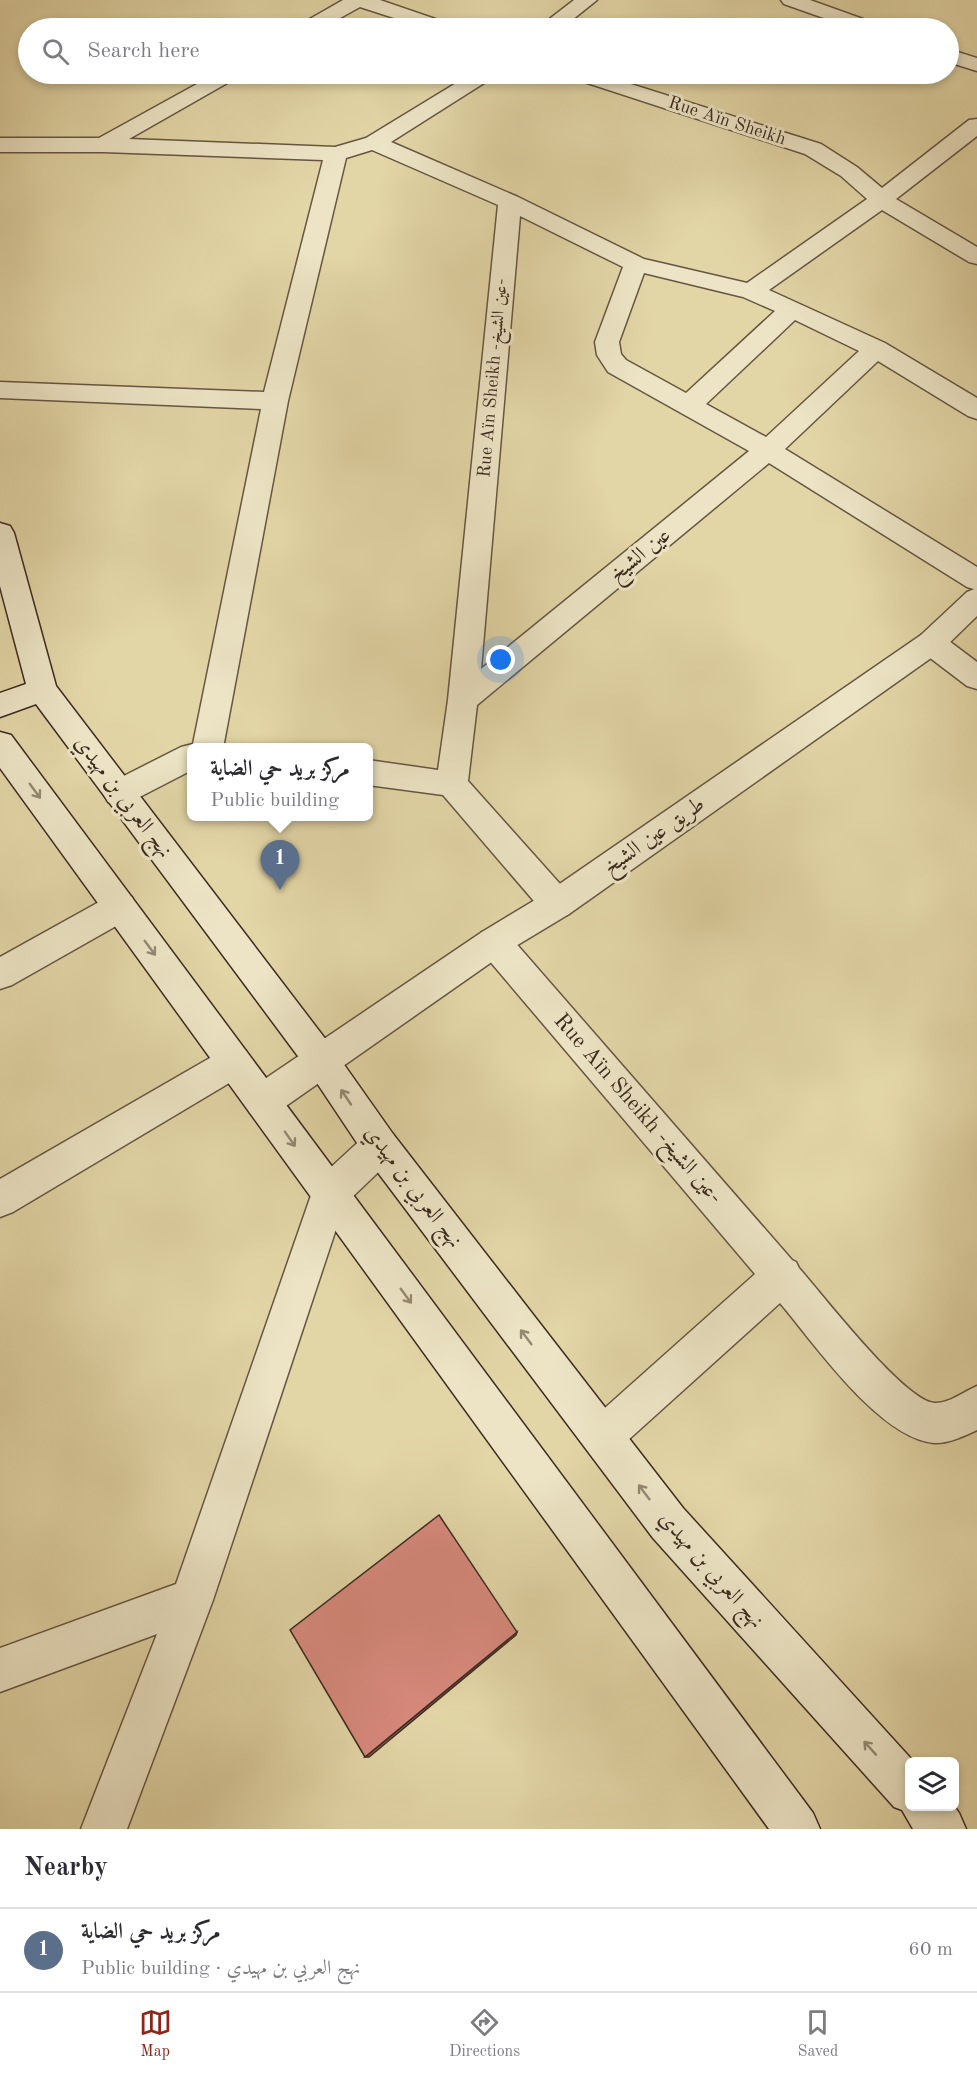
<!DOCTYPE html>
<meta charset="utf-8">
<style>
body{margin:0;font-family:"Old Standard TT",Amiri,serif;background:#f2f2f3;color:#2b2b33}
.controls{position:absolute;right:18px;bottom:18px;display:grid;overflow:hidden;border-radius:9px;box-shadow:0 3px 9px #0003}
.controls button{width:54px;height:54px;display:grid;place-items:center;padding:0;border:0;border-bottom:2px solid #e1e1e2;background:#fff;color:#2b2b33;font:30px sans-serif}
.you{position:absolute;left:501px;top:660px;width:21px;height:21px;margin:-15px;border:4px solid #fff;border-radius:50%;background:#1a73e8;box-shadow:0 0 0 9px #1a73e833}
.badge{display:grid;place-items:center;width:39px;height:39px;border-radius:50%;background:#8f2418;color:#fff;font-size:20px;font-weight:700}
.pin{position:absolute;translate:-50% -50px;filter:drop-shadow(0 2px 3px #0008)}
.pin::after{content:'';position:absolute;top:32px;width:21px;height:18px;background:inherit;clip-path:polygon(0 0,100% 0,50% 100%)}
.popup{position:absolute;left:187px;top:743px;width:186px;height:78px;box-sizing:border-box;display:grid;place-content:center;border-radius:9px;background:#fff;filter:drop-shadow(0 2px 4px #0005);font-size:20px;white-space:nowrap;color:#7c7c81}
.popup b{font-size:22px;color:#2b2b33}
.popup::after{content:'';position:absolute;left:50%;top:100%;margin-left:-12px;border:12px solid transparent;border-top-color:#fff}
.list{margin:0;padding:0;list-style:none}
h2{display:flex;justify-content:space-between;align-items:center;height:78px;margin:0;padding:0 24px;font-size:26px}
h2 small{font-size:20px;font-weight:400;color:#7c7c81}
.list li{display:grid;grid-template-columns:39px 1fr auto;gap:18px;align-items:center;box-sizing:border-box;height:84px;padding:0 24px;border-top:2px solid #e1e1e2}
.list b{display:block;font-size:22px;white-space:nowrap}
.list p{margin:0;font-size:20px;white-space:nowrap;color:#7c7c81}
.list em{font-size:20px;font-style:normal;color:#7c7c81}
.icon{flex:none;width:33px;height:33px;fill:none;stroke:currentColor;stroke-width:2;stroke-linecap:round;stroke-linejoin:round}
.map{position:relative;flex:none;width:977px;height:1829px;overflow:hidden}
.search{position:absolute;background:#fff;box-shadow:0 3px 9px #0003;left:18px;right:18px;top:18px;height:66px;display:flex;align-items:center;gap:15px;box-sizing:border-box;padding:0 21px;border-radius:33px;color:#7c7c81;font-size:22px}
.sheet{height:162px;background:#fff}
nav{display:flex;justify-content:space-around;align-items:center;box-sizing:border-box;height:84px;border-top:2px solid #e1e1e2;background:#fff;font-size:16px;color:#7c7c81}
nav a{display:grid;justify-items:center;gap:3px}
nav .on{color:#8f2418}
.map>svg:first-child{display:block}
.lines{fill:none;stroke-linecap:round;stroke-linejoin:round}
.minor-casing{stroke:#665642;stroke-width:3}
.tertiary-casing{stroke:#665642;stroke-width:3}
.secondary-casing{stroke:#3c2b21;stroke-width:3}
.minor{fill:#ece4c5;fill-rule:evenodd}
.tertiary{fill:#ece4c5;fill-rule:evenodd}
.secondary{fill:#ece4c5;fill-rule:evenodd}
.shaded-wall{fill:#966057;stroke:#3c2b21;stroke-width:1.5}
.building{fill:#d7897c;stroke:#3c2b21;stroke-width:1.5}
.oneway{stroke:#948873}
.labels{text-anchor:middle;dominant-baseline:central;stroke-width:6;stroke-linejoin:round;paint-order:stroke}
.far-street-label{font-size:18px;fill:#3c2b21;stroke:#ece4c5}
.street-label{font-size:22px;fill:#3c2b21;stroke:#ece4c5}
</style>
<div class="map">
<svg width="977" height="1829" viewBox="0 0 977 1829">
<rect width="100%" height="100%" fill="#e2d5a6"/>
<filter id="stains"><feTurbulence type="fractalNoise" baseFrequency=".00333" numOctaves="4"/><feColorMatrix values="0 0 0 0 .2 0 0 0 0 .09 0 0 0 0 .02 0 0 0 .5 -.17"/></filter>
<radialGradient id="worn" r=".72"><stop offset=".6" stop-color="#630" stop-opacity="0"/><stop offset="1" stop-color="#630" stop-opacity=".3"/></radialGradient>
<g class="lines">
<!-- minor casing -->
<g class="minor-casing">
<g id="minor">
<path d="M 343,0 L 380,0 L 450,24 L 453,28 L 425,28 L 360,7 L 322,28 L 298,28 L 301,24 Z"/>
<path d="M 574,0 L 597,0 L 562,28 L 540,28 L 543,24 Z"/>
<path d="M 781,0 L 810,0 L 877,24 L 880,28 L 852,28 L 784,4 Z"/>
<path d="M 948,49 L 977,58 L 977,71 L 948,62 Z"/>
<path d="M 215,74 L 239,74 L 236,78 L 129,139 L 335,147 L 366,138 L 471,74 L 495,74 L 492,78 L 391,142 L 518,197 L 644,259 L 747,283 L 867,199 L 841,176 L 805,154 L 572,78 L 569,74 L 599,74 L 821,144 L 857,167 L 882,188 L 969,120 L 977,119 L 977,136 L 896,199 L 977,247 L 977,264 L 969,262 L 882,210 L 769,290 L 885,343 L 977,398 L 977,419 L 968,416 L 878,361 L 785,449 L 977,567 L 977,590 L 967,587 L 769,463 L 477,705 L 468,781 L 569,894 L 573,904 L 569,914 L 557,918 L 545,914 L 443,795 L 368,785 L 368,760 L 438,770 L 448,700 L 498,205 L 372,150 L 346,158 L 288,401 L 223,748 L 192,748 L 192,770 L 130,802 L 119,806 L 108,802 L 103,793 L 108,784 L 181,747 L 193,744 L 261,409 L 0,398 L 0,382 L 264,392 L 323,160 L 103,152 L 0,152 L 0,138 L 99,138 ZM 520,216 L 623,267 L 595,342 L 597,355 L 608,372 L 749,451 L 481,669 ZM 644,273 L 743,297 L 775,311 L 686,393 L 626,360 L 621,354 L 619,342 ZM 795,320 L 859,351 L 766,437 L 706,404 Z"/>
<path d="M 931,632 L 941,635 L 977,662 L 977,689 L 967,686 L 921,651 L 916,643 L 921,635 Z"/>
<path d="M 120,893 L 132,897 L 136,907 L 132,917 L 12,985 L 0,989 L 0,957 L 108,897 Z"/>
<path d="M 494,928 L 506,932 L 792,1260 L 796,1262 L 799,1268 C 822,1294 905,1402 935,1403 C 950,1403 963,1392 977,1386 L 977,1430 C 964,1436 948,1444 934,1443 C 879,1438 814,1343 780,1303 L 616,1451 L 602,1457 L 588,1451 L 582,1437 L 588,1423 L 755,1274 L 482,952 L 477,942 L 482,932 Z"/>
<path d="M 234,1046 L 246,1051 L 252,1062 L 246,1073 L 13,1212 L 0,1217 L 0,1179 L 222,1051 Z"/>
<path d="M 380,1129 L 393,1134 L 398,1146 L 393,1158 L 344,1205 L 213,1600 L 127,1829 L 81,1829 L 157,1634 L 0,1692 L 0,1648 L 176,1584 L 316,1181 L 367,1134 Z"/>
</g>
</g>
<!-- tertiary casing -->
<g class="tertiary-casing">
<path id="tertiary" d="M 977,588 L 977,616 L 941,651 L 569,914 L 506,952 L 276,1113 L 263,1118 L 250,1113 L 245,1101 L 250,1089 L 482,932 L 545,894 L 921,635 L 967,592 Z"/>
</g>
<!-- secondary casing -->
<g class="secondary-casing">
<g id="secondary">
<path d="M 0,523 L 10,526 L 14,533 L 56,686 L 333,1049 L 393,1134 L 683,1508 L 914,1762 L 910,1762 L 910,1806 L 954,1806 L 959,1813 L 966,1829 L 913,1829 L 902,1810 L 894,1807 L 653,1538 L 367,1158 L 309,1071 L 36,704 L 0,717 L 0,693 L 26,684 L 0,586 Z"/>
<path d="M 0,732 L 11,735 L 813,1813 L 820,1829 L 769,1829 L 0,768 Z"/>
</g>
</g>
<!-- minor -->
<use href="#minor" class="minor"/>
<!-- tertiary -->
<use href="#tertiary" class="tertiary"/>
<!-- secondary -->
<use href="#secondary" class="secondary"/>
</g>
<!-- shaded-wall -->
<path class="shaded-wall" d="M 517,1632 L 516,1635 L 369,1757 L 365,1757 Z"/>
<!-- building -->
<path class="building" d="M 439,1515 L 517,1632 L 365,1757 L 290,1630 Z"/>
<!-- one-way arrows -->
<defs><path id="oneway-shaft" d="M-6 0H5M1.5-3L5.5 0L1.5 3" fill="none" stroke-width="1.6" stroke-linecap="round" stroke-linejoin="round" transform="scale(1.5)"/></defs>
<g class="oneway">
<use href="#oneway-shaft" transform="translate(35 791) rotate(54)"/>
<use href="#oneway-shaft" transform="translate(150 948) rotate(54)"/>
<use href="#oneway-shaft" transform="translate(346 1097) rotate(-124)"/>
<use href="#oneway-shaft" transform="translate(290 1139) rotate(55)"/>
<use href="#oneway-shaft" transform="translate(406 1296) rotate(54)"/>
<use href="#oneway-shaft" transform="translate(526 1337) rotate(-127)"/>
<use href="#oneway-shaft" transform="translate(644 1492) rotate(-127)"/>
<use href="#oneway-shaft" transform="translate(870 1748) rotate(-132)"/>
</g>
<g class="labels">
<!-- far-street labels -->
<g class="far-street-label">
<text transform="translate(727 121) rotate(18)">Rue Aïn Sheikh</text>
<text transform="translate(493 378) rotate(-85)">Rue Aïn Sheikh -عين الشيخ-</text>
</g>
<!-- street labels -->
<g class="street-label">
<text transform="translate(640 555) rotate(-39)">عين الشيخ</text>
<text transform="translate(123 797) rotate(53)">نهج العربي بن مهيدي</text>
<text transform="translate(654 836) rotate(-35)">طريق عين الشيخ</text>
<text transform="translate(638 1109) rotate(49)">Rue Aïn Sheikh -عين الشيخ-</text>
<text transform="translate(413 1187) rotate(53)">نهج العربي بن مهيدي</text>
<text transform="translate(711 1570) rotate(49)">نهج العربي بن مهيدي</text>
</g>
</g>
<rect width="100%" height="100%" filter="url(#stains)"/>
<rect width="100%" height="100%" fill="url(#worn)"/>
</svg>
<div class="controls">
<button><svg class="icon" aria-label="layers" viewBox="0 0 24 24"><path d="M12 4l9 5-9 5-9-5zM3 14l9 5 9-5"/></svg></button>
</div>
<div class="you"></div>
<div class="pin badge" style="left:280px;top:890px;background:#5c6f8a">1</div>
<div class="popup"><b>مركز بريد حي الضاية</b>Public building</div>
<div class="search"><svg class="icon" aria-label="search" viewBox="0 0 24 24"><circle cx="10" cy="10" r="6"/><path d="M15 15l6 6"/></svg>Search here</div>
</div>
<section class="sheet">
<h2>Nearby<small></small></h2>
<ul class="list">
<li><span class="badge" style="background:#5c6f8a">1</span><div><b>مركز بريد حي الضاية</b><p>Public building · نهج العربي بن مهيدي</p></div><em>60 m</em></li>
</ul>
</section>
<nav>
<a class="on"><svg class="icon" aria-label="map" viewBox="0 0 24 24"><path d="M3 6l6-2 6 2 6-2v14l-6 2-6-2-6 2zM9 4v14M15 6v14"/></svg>Map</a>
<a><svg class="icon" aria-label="directions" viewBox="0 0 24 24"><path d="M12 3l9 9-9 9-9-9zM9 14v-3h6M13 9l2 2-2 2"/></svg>Directions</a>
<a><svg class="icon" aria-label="saved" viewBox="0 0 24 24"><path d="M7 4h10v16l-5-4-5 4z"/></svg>Saved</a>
</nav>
